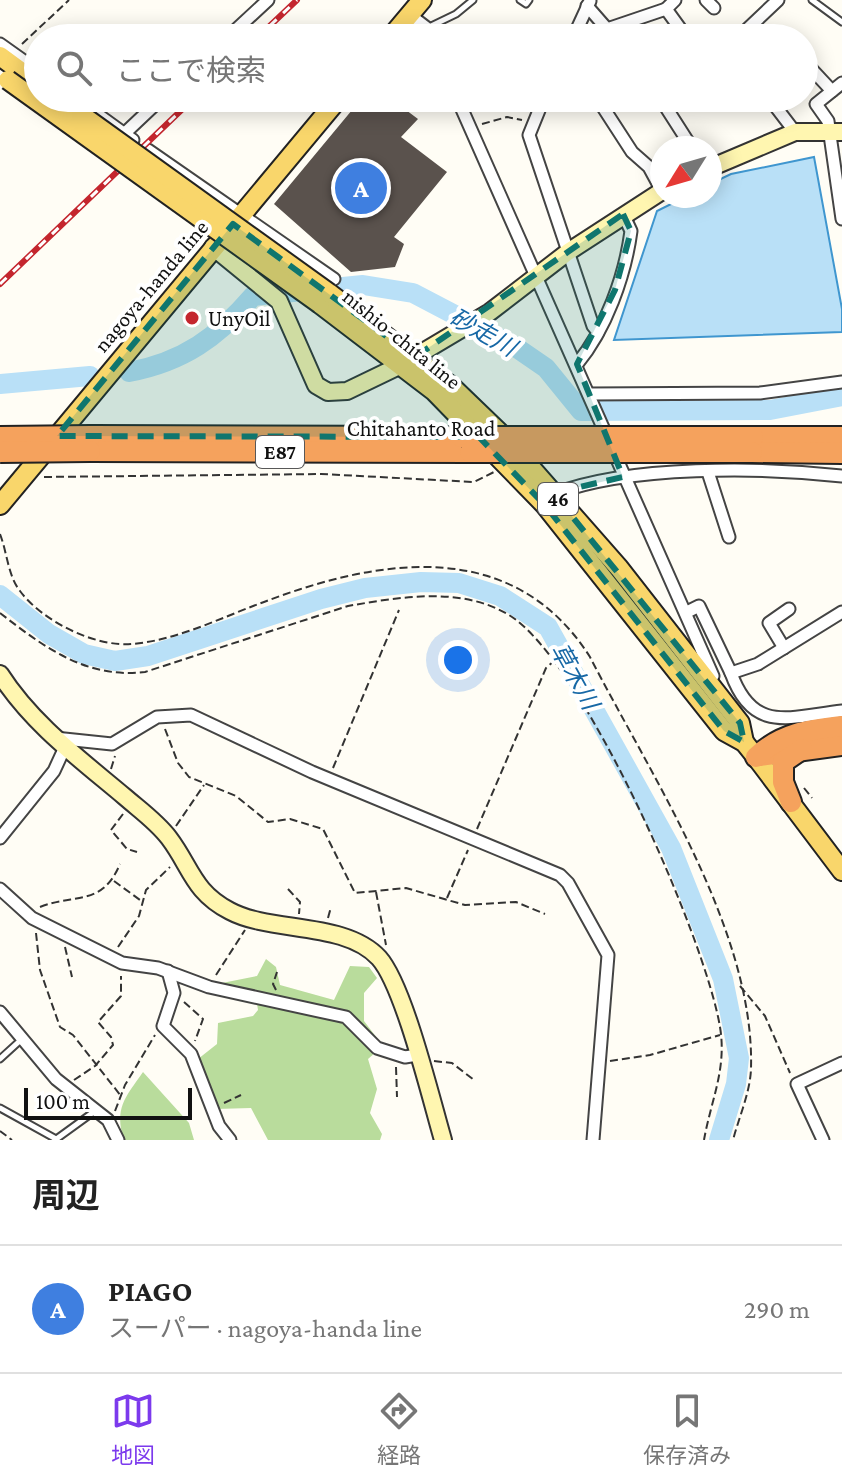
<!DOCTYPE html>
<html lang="ja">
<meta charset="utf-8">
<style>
body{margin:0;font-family:"Crimson Pro","Noto Sans JP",serif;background:#f2f2f2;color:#222}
.compass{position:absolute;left:650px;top:136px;width:72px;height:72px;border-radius:50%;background:#fff;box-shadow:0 4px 20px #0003;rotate:233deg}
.scale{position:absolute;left:24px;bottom:20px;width:168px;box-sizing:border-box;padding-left:8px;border:4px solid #111;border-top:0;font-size:22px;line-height:28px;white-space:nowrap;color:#111;-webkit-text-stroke:6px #fff;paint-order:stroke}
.you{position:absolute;left:458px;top:660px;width:28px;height:28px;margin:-20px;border:6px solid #fff;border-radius:50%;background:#1a73e8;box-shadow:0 0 0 12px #1a73e833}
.badge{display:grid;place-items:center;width:52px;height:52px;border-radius:50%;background:#7c3aed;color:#fff;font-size:26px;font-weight:700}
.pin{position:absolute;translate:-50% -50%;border:4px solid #fff;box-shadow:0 2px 8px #0006}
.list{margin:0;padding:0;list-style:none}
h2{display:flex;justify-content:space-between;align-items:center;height:104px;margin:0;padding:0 32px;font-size:34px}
h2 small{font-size:26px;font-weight:400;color:#767676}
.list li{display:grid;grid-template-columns:52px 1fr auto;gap:24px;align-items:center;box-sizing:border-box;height:128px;padding:0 32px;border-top:2px solid #e0e0e0}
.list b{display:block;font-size:30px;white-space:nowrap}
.list p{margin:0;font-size:26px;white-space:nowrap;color:#767676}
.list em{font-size:26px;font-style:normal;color:#767676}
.icon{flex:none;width:44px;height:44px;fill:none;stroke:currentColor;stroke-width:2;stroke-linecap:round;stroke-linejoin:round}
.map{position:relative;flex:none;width:842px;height:1140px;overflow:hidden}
.search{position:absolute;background:#fff;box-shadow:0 4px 20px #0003;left:24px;right:24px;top:24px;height:88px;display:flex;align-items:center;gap:20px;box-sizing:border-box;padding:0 28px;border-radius:44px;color:#767676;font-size:30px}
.sheet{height:232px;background:#fff}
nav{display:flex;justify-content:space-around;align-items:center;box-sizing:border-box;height:112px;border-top:2px solid #e0e0e0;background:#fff;font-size:22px;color:#767676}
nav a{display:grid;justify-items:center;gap:4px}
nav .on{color:#7c3aed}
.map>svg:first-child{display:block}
.forest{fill:#b9dc9c}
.water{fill:#b9e0f7;stroke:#3f96cf;stroke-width:2}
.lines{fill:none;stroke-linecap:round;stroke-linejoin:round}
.river{stroke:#b9e0f7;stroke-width:20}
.building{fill:#5a524d}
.lane-casing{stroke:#444;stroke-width:9}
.street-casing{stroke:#444;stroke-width:15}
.secondary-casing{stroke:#333;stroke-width:20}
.primary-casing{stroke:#222;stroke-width:22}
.highway-casing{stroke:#222;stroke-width:24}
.path{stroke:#333;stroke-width:2;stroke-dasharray:8 4;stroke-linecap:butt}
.lane{stroke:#fff;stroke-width:5}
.street{stroke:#fff;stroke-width:11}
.secondary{stroke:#fff6b0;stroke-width:16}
.primary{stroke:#f9d66b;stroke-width:18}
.highway{stroke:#f5a25d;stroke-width:20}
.rail-casing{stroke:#c4262e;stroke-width:6}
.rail{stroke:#fff;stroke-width:3;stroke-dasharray:9;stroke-linecap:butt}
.primary-bridge-casing{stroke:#222;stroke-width:22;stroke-linecap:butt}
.highway-bridge-casing{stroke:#222;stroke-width:24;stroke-linecap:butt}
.primary-bridge{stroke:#f9d66b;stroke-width:18}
.highway-bridge{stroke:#f5a25d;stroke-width:20}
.marked{fill:#0f766e;fill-opacity:0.2;stroke:#0f766e;stroke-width:6;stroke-dasharray:16 10;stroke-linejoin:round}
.poi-dot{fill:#c4262e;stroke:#fff;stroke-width:3}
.labels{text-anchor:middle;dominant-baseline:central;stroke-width:8;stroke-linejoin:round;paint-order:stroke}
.shield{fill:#fff;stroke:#585858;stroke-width:2}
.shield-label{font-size:20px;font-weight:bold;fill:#111}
.street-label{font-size:22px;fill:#111;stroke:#fff}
.poi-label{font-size:22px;fill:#111;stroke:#fff;text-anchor:start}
.water-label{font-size:24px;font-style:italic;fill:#1768a6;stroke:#fff}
</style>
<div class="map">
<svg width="842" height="1140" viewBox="0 0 842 1140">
<rect width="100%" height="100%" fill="#fffdf5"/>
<!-- forest -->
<g class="forest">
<path d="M 266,959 L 276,967 L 280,985 L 334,1000 L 350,966 L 369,967 L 377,978 L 364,993 L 364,1021 L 383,1046 L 368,1059 L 377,1089 L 370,1113 L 382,1134 L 380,1140 L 268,1140 L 251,1108 L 216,1109 L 198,1059 L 217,1044 L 218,1023 L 253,1016 L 258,1010 L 255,991 L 217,984 L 257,976 Z"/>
<path d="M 143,1072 L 189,1123 L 194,1140 L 124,1140 C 114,1108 125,1098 143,1072 Z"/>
</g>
<!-- water -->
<path class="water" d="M 814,157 L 842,309 L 842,332 L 614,340 L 657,211 L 687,196 L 710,196 L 710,184 L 731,174 Z"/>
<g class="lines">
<!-- river -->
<g class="river">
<path d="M 129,372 C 183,362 218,337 253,296 L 363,285 L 413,293 L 514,346 L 546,368 L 581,411 L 770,410 L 842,396"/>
<path d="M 0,384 L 90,376"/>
<path d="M 0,595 L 49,634 L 84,654 L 115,661 L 148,656 L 321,599 L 365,588 L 421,582 L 459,583 L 500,596 L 548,627 L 671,848 L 723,979 L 739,1058 L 736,1084 L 719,1140"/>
</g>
</g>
<!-- building -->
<path class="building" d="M 362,98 L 390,98 L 418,119 L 401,137 L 447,172 L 394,237 L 404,244 L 395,267 L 351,272 L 274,204 Z"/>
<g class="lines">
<!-- lane casing -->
<g class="lane-casing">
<g id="lane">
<path d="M 520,0 L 526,4 L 529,0"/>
<path d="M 812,0 L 842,22"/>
<path d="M 427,28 L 456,14 L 473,0"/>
<path d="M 0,1059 L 23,1038"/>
<path d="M 0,1108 L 56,1139"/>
<path d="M 55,1140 L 95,1111"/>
</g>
</g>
<!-- street casing -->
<g class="street-casing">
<g id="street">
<path d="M 706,0 L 714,8"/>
<path d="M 587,6 L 615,38"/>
<path d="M 666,9 L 675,0"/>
<path d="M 410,15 L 427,28 L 431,38"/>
<path d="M 610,28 L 666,9 L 687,38"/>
<path d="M 227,38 L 268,0"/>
<path d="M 573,38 L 590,1"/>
<path d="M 738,38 L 778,0"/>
<path d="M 0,44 L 38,71"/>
<path d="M 804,61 L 832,91"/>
<path d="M 842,83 L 816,104 L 828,121 L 842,219"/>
<path d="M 75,98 L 133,140"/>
<path d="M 457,98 L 713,676"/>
<path d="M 544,98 L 529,135 L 593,326 L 598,332"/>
<path d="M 597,98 L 632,152 L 649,167 L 662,191"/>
<path d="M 660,98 L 692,148"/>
<path d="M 769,98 L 795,132"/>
<path d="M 125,133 L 162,98"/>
<path d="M 148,150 L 334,279"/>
<path d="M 577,364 C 606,329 625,276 631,231 L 623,214"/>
<path d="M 589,394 L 760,393 L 842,382"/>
<path d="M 708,472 L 729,537"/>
<path d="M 554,494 C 629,465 762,467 842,476"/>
<path d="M 687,612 L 699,606 L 731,673 L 758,664 L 842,612"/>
<path d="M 784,648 L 769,623 L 789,609"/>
<path d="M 731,673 C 753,734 789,717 842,711"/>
<path d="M 55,738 L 112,744 L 157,717 L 191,715 L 312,772 L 560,875 L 568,883 L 608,955 L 593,1140"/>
<path d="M 0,838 L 54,771 L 65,747"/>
<path d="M 0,889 L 32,918 L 122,963 L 158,968 L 209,987 L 346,1017 L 377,1048 L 405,1057 L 417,1055"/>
<path d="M 168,971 L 174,993 L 163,1026 L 191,1054 L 219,1126 L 230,1140"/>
<path d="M 0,1012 L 56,1079 L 108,1120 L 118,1140"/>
<path d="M 823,1140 L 797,1084 L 842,1063"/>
</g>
</g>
<!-- secondary casing -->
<g class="secondary-casing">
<g id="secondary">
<path d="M 710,168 L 795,132 L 842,132"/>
<path d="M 213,247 L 279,301 L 316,385 L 328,392 L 347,391 L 401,365 L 490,312 L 568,252 L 662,191"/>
<path d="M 0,674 C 32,724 80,759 125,797 C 140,810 157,822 169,838 C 191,867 193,892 230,911 C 271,933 345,921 379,958 C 404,986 431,1099 443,1140"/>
</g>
</g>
<!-- primary casing -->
<g class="primary-casing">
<g id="primary">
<path d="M 390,38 L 422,0"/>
<path d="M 0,56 L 38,84"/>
<path d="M 329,293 L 451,386 L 503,436 L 619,568 L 740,723 L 744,742"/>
<path d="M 320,304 L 434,391 L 544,504 L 724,731 L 744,742 L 756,757 L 842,871"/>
<path d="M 0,505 L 339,98"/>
</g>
</g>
<!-- highway casing -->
<g class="highway-casing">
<g id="highway">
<path d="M 91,436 L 461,437"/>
<path d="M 753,437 L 842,437"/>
<path d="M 90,451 L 470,452"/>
<path d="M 752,452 L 842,453"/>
<path d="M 760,756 L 842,745"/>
<path d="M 756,757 C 782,733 808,730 842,726"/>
<path d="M 791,802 L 783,782 L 783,762 L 802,749"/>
</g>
</g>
<!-- path -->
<g class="path">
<path d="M 22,44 L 69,0"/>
<path d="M 482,124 L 507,117 L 522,120"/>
<path d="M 44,477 L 321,474 L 474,482 L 494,472"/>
<path d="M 0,534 C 7,552 8,576 20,591 C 42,621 95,647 131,644 C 176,641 222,617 264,602 C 379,558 513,536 590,657 C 651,776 755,931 751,1069 C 750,1093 739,1117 733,1140"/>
<path d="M 0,613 C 44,647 86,679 145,672 L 348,606 C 400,597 461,586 509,615 C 584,661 705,937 720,1027 C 727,1069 711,1100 704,1140"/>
<path d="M 165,729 L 178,763 L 189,777 L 236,796 L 268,822 L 290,819 L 323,829 L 355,893 L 406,888 L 465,905 L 516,902 L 545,914"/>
<path d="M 333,768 L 399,610"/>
<path d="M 111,769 L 115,756"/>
<path d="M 804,788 L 812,798"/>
<path d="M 123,814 L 111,830 L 127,849 L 137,852"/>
<path d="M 176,826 L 204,785"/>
<path d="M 477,829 L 546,668 L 554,661"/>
<path d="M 114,881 L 140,900"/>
<path d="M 288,889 L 300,902 L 299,914"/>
<path d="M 376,892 L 386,945"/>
<path d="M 447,898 L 468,850"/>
<path d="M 40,907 C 75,893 102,907 120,864"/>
<path d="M 328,918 L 331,907"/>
<path d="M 36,933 L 40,970 L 60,1027 L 73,1035 L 121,1096"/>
<path d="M 65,947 L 72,977"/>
<path d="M 118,947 L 139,916 L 146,890 L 170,867"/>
<path d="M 216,975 L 245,930"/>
<path d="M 740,986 L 765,1016 L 790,1073"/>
<path d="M 276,990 L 273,984 L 277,972"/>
<path d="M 184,1002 L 203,1019 L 195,1041"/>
<path d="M 434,1061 L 452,1063 L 474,1080"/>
<path d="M 610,1061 L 650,1055 L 720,1035"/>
<path d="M 396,1067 L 397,1097"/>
<path d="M 74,1080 L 95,1066 L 113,1045 L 111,1037 L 98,1022 L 121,996 L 121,976"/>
<path d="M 224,1103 L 241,1095"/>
<path d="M 115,1111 L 125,1085 L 155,1035"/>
<path d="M 0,1131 L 12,1140"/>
</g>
<!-- lane -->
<use href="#lane" class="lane"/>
<!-- street -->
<use href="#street" class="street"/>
<!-- secondary -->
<use href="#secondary" class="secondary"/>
<!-- primary -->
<use href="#primary" class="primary"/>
<!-- highway -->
<use href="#highway" class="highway"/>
<!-- rail casing -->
<g class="rail-casing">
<g id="rail">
<path d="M 257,38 L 297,0"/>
<path d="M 0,284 L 194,98"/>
</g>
</g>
<!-- rail -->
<use href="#rail" class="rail"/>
<!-- primary-bridge casing -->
<g class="primary-bridge-casing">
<g id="primary-bridge">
<path d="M 8,80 L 320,304"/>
<path d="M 58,98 L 329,293"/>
</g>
</g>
<!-- highway-bridge casing -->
<g class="highway-bridge-casing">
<g id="highway-bridge">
<path d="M 0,437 L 91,436"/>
<path d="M 461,437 L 753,437"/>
<path d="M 0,452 L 90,451"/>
<path d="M 470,452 L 752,452"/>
</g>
</g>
<!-- primary-bridge -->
<use href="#primary-bridge" class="primary-bridge"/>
<!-- highway-bridge -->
<use href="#highway-bridge" class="highway-bridge"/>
</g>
<!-- marked area -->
<path class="marked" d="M 623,214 L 631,231 L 615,290 L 577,364 L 623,477 L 553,493 L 740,723 L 744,742 L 724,731 L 544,504 L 479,437 L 57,436 L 233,224 L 415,357 Z"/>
<!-- markers -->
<circle class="poi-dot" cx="192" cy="318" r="8"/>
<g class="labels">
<!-- shield labels -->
<g class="shield">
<rect x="256" y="436" width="48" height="32" rx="6"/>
<rect x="538" y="483" width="40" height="32" rx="6"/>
</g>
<g class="shield-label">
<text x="280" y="452">E87</text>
<text x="558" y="499">46</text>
</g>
<!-- street labels -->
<g class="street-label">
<text transform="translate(151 286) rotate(-50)">nagoya-handa line</text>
<text transform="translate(402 339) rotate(39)">nishio-chita line</text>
<text x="421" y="428">Chitahanto Road</text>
</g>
<!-- poi labels -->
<g class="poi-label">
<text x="208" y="318">UnyOil</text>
</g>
<!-- water labels -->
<g class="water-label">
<text transform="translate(483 332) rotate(29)">砂走川</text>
<text transform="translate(575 676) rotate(61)">草木川</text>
</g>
</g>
</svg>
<svg class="compass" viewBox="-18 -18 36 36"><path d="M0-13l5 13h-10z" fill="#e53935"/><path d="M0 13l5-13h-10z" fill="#767676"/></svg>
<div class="scale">100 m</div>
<div class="you"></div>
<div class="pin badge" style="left:361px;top:188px;background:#3f7fe0">A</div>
<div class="search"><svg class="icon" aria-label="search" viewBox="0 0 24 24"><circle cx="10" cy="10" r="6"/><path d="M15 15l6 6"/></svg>ここで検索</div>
</div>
<section class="sheet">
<h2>周辺<small></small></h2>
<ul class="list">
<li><span class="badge" style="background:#3f7fe0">A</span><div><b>PIAGO</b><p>スーパー · nagoya-handa line</p></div><em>290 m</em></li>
</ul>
</section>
<nav>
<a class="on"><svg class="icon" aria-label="map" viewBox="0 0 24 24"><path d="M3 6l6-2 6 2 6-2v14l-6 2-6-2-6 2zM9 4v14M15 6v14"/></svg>地図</a>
<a><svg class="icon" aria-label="directions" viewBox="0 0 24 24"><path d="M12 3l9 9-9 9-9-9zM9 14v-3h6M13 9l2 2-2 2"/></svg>経路</a>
<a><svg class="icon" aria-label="saved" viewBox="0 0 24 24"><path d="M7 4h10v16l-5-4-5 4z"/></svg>保存済み</a>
</nav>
